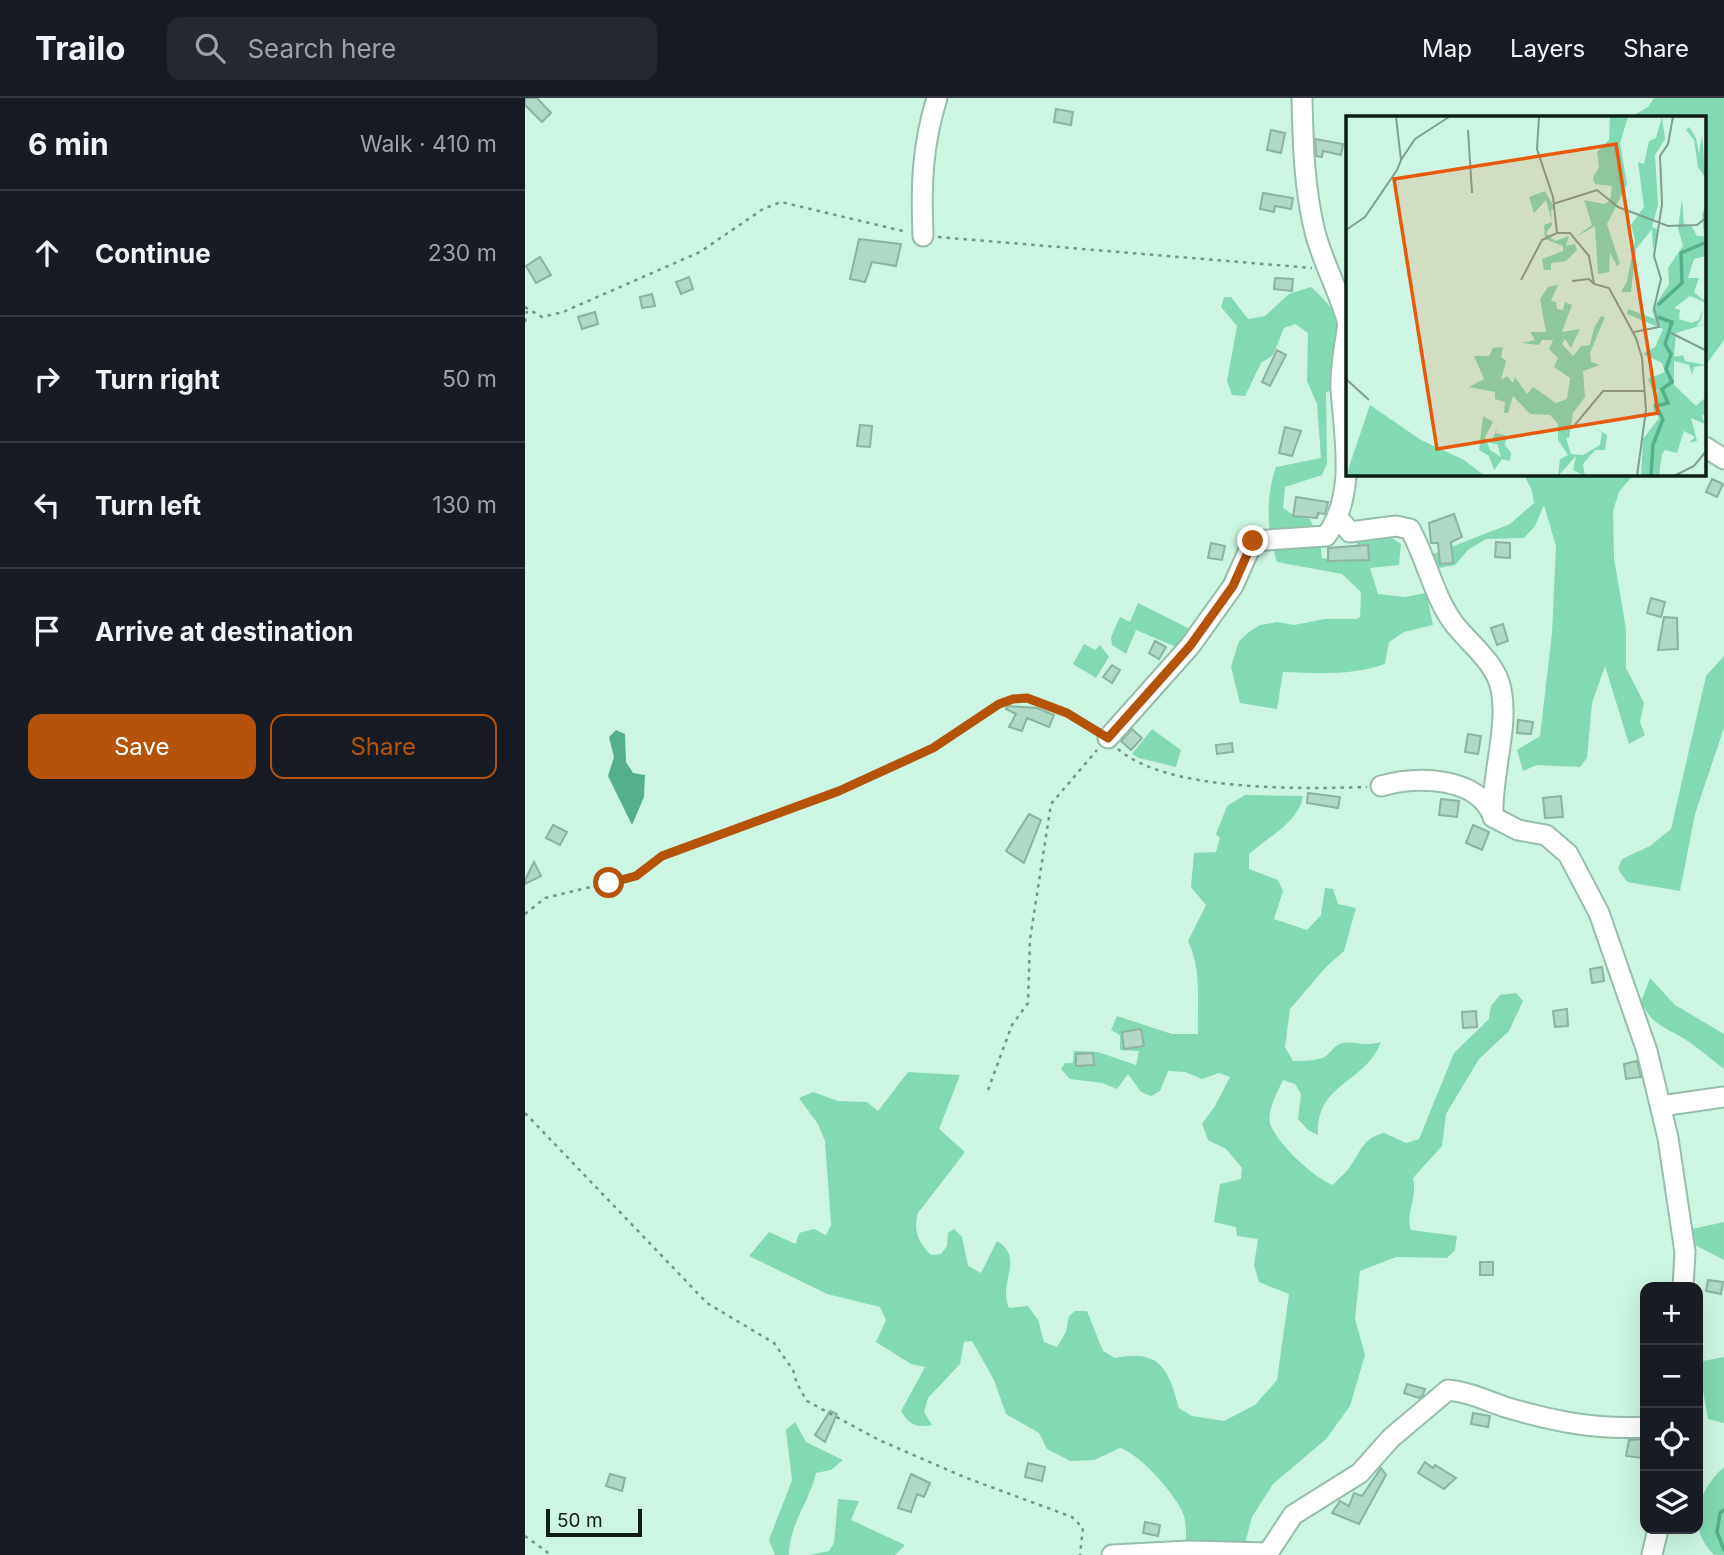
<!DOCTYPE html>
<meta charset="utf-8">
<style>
body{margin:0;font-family:Inter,sans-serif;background:#242831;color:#f1f3f6}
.controls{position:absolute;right:21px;bottom:21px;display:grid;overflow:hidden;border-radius:14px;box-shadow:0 7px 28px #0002}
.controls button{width:63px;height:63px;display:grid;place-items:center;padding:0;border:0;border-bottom:2px solid #363941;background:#171b24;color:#f1f3f6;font:35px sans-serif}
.scale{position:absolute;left:21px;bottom:18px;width:96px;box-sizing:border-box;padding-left:7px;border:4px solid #0e1d16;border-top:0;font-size:19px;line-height:24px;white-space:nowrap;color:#0e1d16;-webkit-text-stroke:5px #cdf6e2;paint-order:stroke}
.stop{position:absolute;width:21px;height:21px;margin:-16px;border:5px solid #b45309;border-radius:50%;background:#fff}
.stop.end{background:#b45309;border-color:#fff;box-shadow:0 2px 7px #0008}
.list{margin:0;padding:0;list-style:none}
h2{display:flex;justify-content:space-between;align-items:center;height:91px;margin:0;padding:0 28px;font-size:30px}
h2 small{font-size:23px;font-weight:400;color:#9ea1a6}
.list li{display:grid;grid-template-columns:46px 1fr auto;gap:21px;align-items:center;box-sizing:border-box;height:126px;padding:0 28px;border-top:2px solid #363941}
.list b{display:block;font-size:26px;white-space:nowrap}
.list em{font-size:23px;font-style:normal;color:#9ea1a6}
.actions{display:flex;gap:14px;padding:21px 28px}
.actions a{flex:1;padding:16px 0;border:2px solid #b45309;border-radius:14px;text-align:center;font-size:24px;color:#b45309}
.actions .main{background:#b45309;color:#fff}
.icon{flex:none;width:38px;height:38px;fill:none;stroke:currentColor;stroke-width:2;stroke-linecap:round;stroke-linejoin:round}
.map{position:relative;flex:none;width:1199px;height:1457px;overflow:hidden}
header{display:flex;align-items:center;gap:42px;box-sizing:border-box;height:98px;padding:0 35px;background:#171b24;border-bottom:2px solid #363941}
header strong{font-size:33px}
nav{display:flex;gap:38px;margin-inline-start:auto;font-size:24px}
.search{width:490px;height:63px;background:#242831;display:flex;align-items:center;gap:18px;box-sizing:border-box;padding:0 24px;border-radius:14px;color:#9ea1a6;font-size:26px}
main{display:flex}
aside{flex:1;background:#171b24}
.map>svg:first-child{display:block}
.green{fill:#81dab4}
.water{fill:#54b08a}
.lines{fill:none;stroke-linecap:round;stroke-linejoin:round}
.stream{stroke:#54b08a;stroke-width:3.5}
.building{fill:#b1d9c6;stroke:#8cb2a0;stroke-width:2}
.minor-casing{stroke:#97bdab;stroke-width:23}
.path{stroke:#779586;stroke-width:2.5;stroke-dasharray:3.5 5;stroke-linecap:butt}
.minor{stroke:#fff;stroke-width:19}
.route{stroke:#b45309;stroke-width:9}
.inset-river{fill:none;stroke:#54b08a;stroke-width:3.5}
.inset-road{fill:none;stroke:#819f90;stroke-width:2}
.view{fill:#e8590c;fill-opacity:0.15;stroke:#e8590c;stroke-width:3.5}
.inset-edge{fill:none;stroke:#0e1d16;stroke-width:3.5}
</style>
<header>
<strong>Trailo</strong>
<div class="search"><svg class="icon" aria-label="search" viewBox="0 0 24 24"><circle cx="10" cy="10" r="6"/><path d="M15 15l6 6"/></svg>Search here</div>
<nav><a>Map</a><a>Layers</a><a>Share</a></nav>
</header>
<main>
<aside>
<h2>6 min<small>Walk · 410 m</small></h2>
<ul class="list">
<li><svg class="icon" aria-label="ahead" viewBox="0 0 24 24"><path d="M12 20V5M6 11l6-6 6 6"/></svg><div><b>Continue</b></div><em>230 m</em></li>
<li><svg class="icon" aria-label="right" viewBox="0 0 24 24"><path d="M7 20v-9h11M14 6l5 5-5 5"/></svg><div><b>Turn right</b></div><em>50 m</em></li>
<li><svg class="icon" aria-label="left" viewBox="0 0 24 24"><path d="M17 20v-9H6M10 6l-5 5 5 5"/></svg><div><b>Turn left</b></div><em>130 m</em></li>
<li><svg class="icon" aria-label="arrive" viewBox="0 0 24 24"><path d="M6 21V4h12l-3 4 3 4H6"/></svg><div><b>Arrive at destination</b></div></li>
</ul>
<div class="actions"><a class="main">Save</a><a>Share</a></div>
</aside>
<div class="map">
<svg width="1199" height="1457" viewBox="0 0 1199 1457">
<rect width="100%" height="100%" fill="#cdf6e2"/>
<!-- green -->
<g class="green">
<path d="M 1129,0 L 1199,0 L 1199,242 L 1180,268 L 1180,19 L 1106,19 L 1123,9 Z"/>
<path d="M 786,189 C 823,222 823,242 823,288 L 801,294 L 802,365 L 797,377 L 760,389 L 758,410 L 770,418 L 785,421 L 795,443 L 797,460 L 816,464 L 830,459 L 833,438 L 862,437 L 876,446 L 874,467 L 845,470 L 853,496 L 880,499 L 901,495 L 908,527 L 879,534 L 864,544 L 860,566 C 825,578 794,575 758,574 L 752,611 L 715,605 L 706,569 L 714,543 L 724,534 L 735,527 L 752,524 L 769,527 L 800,521 L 832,521 L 835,519 L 836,494 L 817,476 L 752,464 C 742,433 740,400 751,369 L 796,360 L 792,306 L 782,283 L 783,235 L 770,226 L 759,230 L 748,257 L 736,265 L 720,298 L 707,297 L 702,283 L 712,228 L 696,209 L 699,199 L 706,199 L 723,221 L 740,218 L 764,196 Z"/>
<path d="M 999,376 L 1109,376 L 1094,394 L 1088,413 L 1089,460 L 1101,531 L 1101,570 L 1119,605 L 1115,624 L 1120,637 L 1104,646 L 1080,568 L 1067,605 L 1062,660 L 1055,669 L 1012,667 L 998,673 L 992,652 L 1015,638 L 1027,535 L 1031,448 L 1019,407 L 1010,428 L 999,440 L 961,441 L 943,452 L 930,467 L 909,471 L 898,460 L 985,426 L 1009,405 L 1007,393 Z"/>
<path d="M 613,505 L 669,533 L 656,551 L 611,532 L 601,556 L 587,547 L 586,539 L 595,519 L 605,524 Z"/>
<path d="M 559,546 L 570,552 L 575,547 L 584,559 L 571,580 L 548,566 Z"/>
<path d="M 1199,558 L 1199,630 L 1170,716 L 1155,793 L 1102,784 L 1093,771 L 1097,761 L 1125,748 L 1146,731 L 1181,578 Z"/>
<path d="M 627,631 L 656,652 L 651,669 L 614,660 L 607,656 Z"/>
<path d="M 720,697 L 778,698 C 774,724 743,739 724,756 L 724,771 L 753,782 L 758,793 L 749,821 L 782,832 L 796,817 L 800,790 L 808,791 L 813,806 L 831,810 L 819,853 L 801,869 L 765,911 L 760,949 L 768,963 C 777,963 793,963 801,958 C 807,953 809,947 818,945 C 831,943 837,949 856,944 C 840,986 791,984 793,1037 L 783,1032 L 773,1021 L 776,996 L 770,986 L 758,982 C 753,993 742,1012 745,1025 C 751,1045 789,1080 808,1087 C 813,1081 820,1076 824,1070 C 836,1054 837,1040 859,1035 L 881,1045 L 894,1041 L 929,955 L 964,921 L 966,908 L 975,897 L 991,895 L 998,903 L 984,933 L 954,961 L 921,1016 L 917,1048 L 888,1080 C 893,1100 880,1115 886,1132 L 932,1138 L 930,1152 L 922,1160 L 871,1159 L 835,1173 L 830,1221 L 840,1257 L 825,1308 L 801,1341 L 748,1386 L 727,1419 L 717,1457 L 661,1447 C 661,1435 662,1424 657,1413 C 648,1394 615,1356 595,1350 L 569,1362 L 545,1363 L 522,1351 L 514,1335 L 481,1316 L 469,1282 L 447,1243 L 439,1244 L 435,1266 L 403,1300 L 399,1314 L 407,1327 C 392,1330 384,1327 376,1313 L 400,1269 L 386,1266 L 351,1244 L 361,1222 L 355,1209 L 302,1196 L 224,1158 L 244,1134 L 271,1146 L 274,1135 L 289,1131 L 301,1137 L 306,1127 L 300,1043 L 293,1026 L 274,1000 L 288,994 L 313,1003 L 342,1004 L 353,1013 L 383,974 L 435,977 L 414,1031 L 440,1054 L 393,1115 C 388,1132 393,1145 406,1157 L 416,1156 L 422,1148 L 423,1135 L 429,1131 L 437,1139 L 443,1168 L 456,1175 L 472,1143 C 501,1160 472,1185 484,1210 L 503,1208 L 513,1222 L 519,1244 L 532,1249 L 541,1234 L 544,1218 L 550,1213 L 562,1213 L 578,1253 L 590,1260 C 636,1250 644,1273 654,1310 L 667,1318 L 699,1323 L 730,1307 L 752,1282 L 764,1196 L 734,1184 L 729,1167 L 733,1141 L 712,1138 L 711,1129 L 689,1124 L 695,1086 L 716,1081 L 717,1070 L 701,1051 L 683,1042 L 677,1026 L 690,1008 L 705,979 L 694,975 L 677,981 L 660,974 L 643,973 L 635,993 L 626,998 L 616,994 L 603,976 L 592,991 L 577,985 L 545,981 L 536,971 L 540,965 L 548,965 L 549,953 L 573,954 L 611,967 L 614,953 L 595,952 L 595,937 L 586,932 L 592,918 L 647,936 L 673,936 C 672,905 677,871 663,843 L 681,807 L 666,789 L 669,755 L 691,754 L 695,740 L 691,736 L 702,708 Z"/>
<path d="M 1125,880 L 1150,907 L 1199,936 L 1199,971 C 1186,961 1171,948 1158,940 C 1136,927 1128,927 1116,904 Z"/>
<path d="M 1199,1124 L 1199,1162 L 1166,1145 L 1167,1131 Z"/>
<path d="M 1199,1259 L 1199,1325 L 1183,1321 L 1173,1264 Z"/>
<path d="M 270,1324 L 281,1344 L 318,1362 L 306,1372 L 291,1375 C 284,1405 264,1427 264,1457 L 250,1457 L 244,1442 L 267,1382 L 261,1332 Z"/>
<path d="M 1199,1369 L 1199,1457 L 1189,1457 C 1161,1429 1172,1393 1199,1369 Z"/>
<path d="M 313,1401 L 334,1403 L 326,1422 L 380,1447 L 370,1457 L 285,1457 L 304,1453 L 309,1445 Z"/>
</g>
<!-- water -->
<path class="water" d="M 91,632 L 100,636 L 101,664 L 108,675 L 120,677 L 119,699 L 107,727 L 83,678 L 89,659 L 84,639 Z"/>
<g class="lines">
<!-- stream -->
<path class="stream" d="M 1199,1412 L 1195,1415 L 1192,1434 L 1199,1452"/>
</g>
<!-- building -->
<g class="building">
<path d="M 0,0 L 12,0 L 26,15 L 17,24 L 0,7 Z"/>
<path d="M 531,11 L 548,14 L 546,27 L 529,24 Z"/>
<path d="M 746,32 L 760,35 L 756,55 L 742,52 Z"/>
<path d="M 790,41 L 818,46 L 816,57 L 798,53 L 797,59 L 791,58 Z"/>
<path d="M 738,95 L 768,100 L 766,111 L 750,108 L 749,114 L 735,111 Z"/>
<path d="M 334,141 L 376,146 L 371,168 L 347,164 L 340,184 L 325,181 Z"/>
<path d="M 15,159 L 26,177 L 11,185 L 1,168 Z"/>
<path d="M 164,179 L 168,191 L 156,196 L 151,184 Z"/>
<path d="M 750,180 L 768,181 L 767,193 L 749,191 Z"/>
<path d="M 127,196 L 130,208 L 117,210 L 115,199 Z"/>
<path d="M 70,214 L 73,226 L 57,231 L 53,219 Z"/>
<path d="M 752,252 L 761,257 L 745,288 L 737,284 Z"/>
<path d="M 335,327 L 347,328 L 345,349 L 332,348 Z"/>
<path d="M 760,329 L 776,333 L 767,358 L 754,355 Z"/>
<path d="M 1187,381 L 1198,386 L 1192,399 L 1181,394 Z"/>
<path d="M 771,399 L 803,404 L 800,416 L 793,415 L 792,420 L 768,418 Z"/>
<path d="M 929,416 L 937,439 L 926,444 L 928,465 L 915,466 L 913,445 L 906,445 L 904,425 Z"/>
<path d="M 971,444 L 985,445 L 985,460 L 970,459 Z"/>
<path d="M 686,445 L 700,448 L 697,462 L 683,460 Z"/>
<path d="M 843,447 L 844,462 L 803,463 L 803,450 Z"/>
<path d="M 1126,500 L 1140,504 L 1136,519 L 1122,515 Z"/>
<path d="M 1139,519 L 1152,520 L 1153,551 L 1133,552 Z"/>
<path d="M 978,526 L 983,543 L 972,547 L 966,530 Z"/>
<path d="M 630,543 L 641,549 L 634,561 L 624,555 Z"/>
<path d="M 587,567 L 595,572 L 587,585 L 578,579 Z"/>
<path d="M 482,608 L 512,610 L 529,617 L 524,629 L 502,620 L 497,633 L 484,629 L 491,616 L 481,611 Z"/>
<path d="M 993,622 L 1008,624 L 1006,636 L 992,635 Z"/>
<path d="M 607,631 L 617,640 L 606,652 L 596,643 Z"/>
<path d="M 943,636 L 956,638 L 953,656 L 940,654 Z"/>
<path d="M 707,645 L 708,654 L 692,656 L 691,647 Z"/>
<path d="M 783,695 L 815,699 L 813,710 L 782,705 Z"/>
<path d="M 1036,698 L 1038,719 L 1020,720 L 1018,700 Z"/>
<path d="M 916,701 L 934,703 L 932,719 L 914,717 Z"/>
<path d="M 504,716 L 516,722 L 499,765 L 481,753 Z"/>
<path d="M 28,727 L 42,734 L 35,747 L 21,740 Z"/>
<path d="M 948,727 L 964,734 L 957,752 L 941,745 Z"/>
<path d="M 9,764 L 16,778 L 0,786 L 0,782 Z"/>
<path d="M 1077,869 L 1079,883 L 1067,885 L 1065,871 Z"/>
<path d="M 1042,911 L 1043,928 L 1030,929 L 1028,913 Z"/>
<path d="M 951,913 L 952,929 L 938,930 L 937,914 Z"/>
<path d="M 616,931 L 619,948 L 599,951 L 597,934 Z"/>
<path d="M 568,955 L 569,967 L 551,968 L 551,956 Z"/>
<path d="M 1112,963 L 1116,979 L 1101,981 L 1099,966 Z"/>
<rect x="955" y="1164" width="13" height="13"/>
<path d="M 1183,1182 L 1198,1184 L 1196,1196 L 1181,1193 Z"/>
<path d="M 882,1286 L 900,1291 L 898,1297 L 894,1300 L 879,1295 Z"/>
<path d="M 305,1313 L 312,1316 L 300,1344 L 290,1337 Z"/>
<path d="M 948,1315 L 965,1318 L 963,1329 L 946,1326 Z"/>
<path d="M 1119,1341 L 1117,1360 L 1101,1358 L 1104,1342 Z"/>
<path d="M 900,1364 L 908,1370 L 910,1367 L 931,1380 L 919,1391 L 893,1375 Z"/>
<path d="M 503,1365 L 520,1369 L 517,1383 L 500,1379 Z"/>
<path d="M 856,1370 L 861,1377 L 834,1426 L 807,1415 L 815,1403 L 824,1408 L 829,1395 L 837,1398 Z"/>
<path d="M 85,1376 L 100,1380 L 97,1393 L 81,1388 Z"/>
<path d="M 386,1376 L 405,1385 L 399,1399 L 392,1396 L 386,1414 L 373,1410 Z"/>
<path d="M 620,1424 L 635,1427 L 633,1438 L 618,1435 Z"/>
</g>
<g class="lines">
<!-- minor casing -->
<g class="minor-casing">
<g id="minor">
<path d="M 777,0 C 778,45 779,90 790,134 C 798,166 815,194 823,226"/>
<path d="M 398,138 C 396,88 397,48 412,0"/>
<path d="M 1180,349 L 1199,361"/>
<path d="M 814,421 L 825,434 L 871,428 L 885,431 C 902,462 909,500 930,527 C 946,547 971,565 976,591 C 984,630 966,678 968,719 L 993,732 L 1021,737 L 1043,756 L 1074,815 L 1122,953 L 1143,1040 L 1160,1154 L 1158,1189"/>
<path d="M 583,640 L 665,548 L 708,488 L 728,443 L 801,438 C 832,397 819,339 816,291 C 815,270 820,247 823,226"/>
<path d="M 856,688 C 892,678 952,678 968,718"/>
<path d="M 1136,1008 L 1199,999"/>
<path d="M 587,1457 L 664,1453 L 743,1455 L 768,1417 L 835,1375 L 866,1340 L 923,1292 C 944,1294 960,1302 980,1309 C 1027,1323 1071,1332 1120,1329"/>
<path d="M 1127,1457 L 1133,1431"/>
</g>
</g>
<!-- path -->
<g class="path">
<path d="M 413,139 L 787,170"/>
<path d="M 0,209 L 17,219 L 38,214 L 175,154 L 238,111 L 256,104 L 382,134"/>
<path d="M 0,224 L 2,213"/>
<path d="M 593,651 C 642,694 778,691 842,689"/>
<path d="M 0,816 L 20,800 L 111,778 L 137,758 L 314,693 L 408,650 L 474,606 L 488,601 L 502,600 L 542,615 L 569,631"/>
<path d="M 463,992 L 487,927 L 503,905 L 505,841 L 526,706 L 572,652"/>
<path d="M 0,1015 L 182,1205 L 249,1245 L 268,1272 L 272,1286 L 282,1303 L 354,1342 L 439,1379 L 547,1419 L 558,1430 L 555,1457"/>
<path d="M 0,1438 L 26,1457"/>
</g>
<!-- minor -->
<use href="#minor" class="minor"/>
</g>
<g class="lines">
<!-- route -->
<path class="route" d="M 84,785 L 111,778 L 137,758 L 314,693 L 408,650 L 474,606 L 488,601 L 502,600 L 542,615 L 583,640 L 665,548 L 708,488 L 728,443"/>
</g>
<!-- overview -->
<g transform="translate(821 18)">
<rect width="360" height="360" fill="#cdf6e2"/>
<path d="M 264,1 L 282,1 L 274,27 L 281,68 L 261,108 L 274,148 L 271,150 L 264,137 L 263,156 L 252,158 L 249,110 L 228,122 L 246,109 L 238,84 L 258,88 L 264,85 L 266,70 L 249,68 L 247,62 L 253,51 L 251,36 L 263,24 ZM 316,1 L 319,23 L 309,39 L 312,89 L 306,111 L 313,114 L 307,134 L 306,113 L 290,133 L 285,176 L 275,176 L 281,165 L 289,124 L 285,109 L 298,91 L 292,46 L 298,48 L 303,25 L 310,22 ZM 343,11 L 350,22 L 353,38 L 356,19 L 360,63 L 352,51 L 348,24 L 340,14 ZM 199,75 L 209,92 L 205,94 L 206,109 L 200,117 L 209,125 L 223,120 L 220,130 L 229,128 L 231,134 L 220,145 L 205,147 L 205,154 L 198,154 L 196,143 L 217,135 L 217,130 L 199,123 L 198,109 L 206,106 L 200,84 L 188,97 L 183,81 ZM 336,83 L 338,109 L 345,109 L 351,120 L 358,120 L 356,98 L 360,89 L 360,140 L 348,143 L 342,162 L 353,162 L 348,176 L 357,184 L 360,179 L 360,187 L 344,180 L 328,192 L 334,194 L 333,203 L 345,207 L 353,204 L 357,193 L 355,204 L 350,210 L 360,208 L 330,217 L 328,241 L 337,239 L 339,245 L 360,249 L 348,251 L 346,259 L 343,249 L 328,245 L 328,269 L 350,290 L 360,281 L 360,297 L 356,300 L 359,308 L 345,302 L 351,325 L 343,327 L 349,321 L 338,315 L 331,337 L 319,334 L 316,338 L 313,360 L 295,360 L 297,323 L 313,302 L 307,293 L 312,274 L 306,273 L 302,263 L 319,256 L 316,247 L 297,238 L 309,231 L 317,213 L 281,198 L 282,193 L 309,203 L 306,194 L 323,168 L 322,152 L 337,130 L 332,112 ZM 212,169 L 205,185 L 210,186 L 211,193 L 217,194 L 219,186 L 226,189 L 216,216 L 234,213 L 225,232 L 219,223 L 216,228 L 227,240 L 235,230 L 244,229 L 248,212 L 255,200 L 259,201 L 244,237 L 245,246 L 254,249 L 237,255 L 239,281 L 227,297 L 223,322 L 220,322 L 225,338 L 237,339 L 254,329 L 256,317 L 249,312 L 261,319 L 259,334 L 249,334 L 237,348 L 239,360 L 227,354 L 230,340 L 212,360 L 214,343 L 222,339 L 212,324 L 212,308 L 204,299 L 184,298 L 167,280 L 162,297 L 158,297 L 159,286 L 149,283 L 149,276 L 123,271 L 138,263 L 128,240 L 143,240 L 147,232 L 157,231 L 155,241 L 160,245 L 155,264 L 161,260 L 167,267 L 169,261 L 181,278 L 187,271 L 210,287 L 221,283 L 224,262 L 208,251 L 212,242 L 203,233 L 207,224 L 196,224 L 193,229 L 176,227 L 189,224 L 184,216 L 200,216 L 194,183 L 202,171 ZM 24,289 L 75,324 L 118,344 L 139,360 L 0,360 ZM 137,300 L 147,306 L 139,321 L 144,334 L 155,341 L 151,328 L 144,327 L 151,313 L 150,317 L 161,320 L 159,329 L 165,337 L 164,345 L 156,343 L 148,354 L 143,340 L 133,334 Z" fill="#81dab4"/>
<path class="inset-river" d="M 312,189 L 336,167 L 335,137 L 361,126M 305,360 L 307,329 L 317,303 L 310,290 L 322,287 L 316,273 L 326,266 L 320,253 L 325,238 L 319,228 L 326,206 L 312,201"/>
<path class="inset-road" d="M 122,14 L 126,77M 55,44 L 69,23 L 103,1M 207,88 L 251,74 L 272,91 L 322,110 L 351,109 L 361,101M 0,114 L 19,101 L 51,54 L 55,44 L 50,1M 211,117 L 224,117 L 243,140 L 248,168 L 263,172 L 290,222 L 296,242 L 300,294 L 291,360M 175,164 L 196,124 L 211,117 L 207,81 L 191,33 L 193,1M 226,165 L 243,163 L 248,168M 288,216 L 313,211 L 308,192 L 315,163 L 308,140 L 316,88 L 314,40 L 322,28 L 327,1M 325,217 L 361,235M 0,263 L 23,284M 193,317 L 228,310 L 257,275 L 298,275M 328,360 L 348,350 L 361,334"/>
<path class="view" d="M 270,28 L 312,297 L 91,333 L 48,63 Z"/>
<rect width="360" height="360" class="inset-edge"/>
</g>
</svg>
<div class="controls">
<button>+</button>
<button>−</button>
<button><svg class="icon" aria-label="locate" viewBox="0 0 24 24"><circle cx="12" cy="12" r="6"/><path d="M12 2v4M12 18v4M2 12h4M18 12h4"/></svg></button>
<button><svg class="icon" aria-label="layers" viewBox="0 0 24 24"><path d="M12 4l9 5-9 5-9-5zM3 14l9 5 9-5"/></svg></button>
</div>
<div class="scale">50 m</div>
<div class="stop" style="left:84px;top:785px"></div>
<div class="stop end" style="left:728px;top:443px"></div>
</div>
</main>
